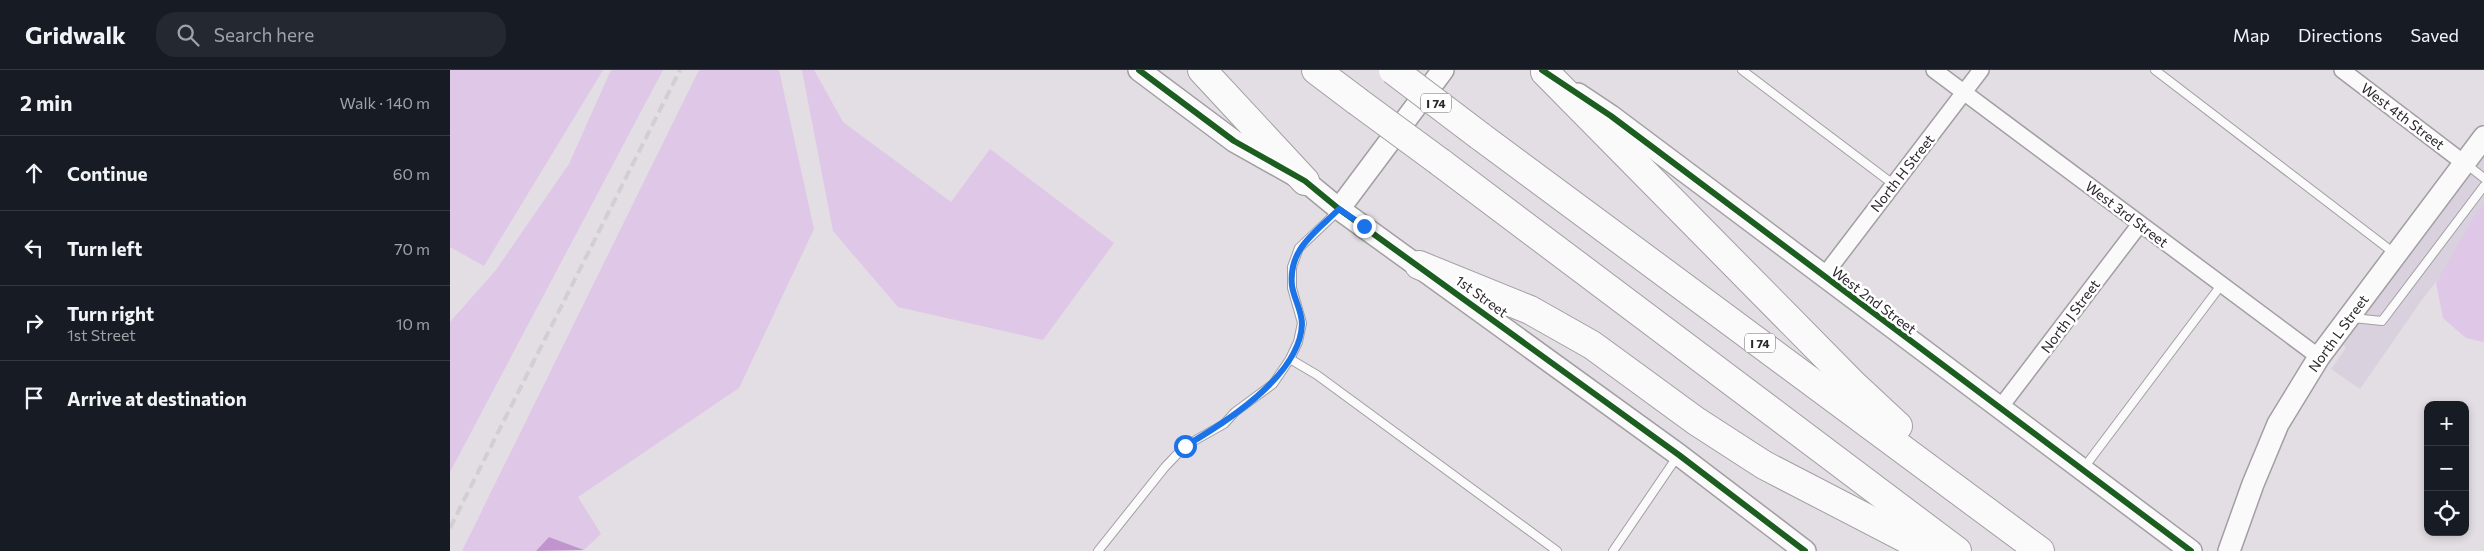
<!DOCTYPE html>
<meta charset="utf-8">
<style>
body{margin:0;font-family:Commissioner,sans-serif;background:#242831;color:#f1f3f6}
.controls{position:absolute;right:15px;bottom:15px;display:grid;overflow:hidden;border-radius:10px;box-shadow:0 2px 8px #0003}
.controls button{width:45px;height:45px;display:grid;place-items:center;padding:0;border:0;border-bottom:1px solid #363941;background:#171b24;color:#f1f3f6;font:25px sans-serif}
.stop{position:absolute;width:15px;height:15px;margin:-11px;border:4px solid #1a73e8;border-radius:50%;background:#fff}
.stop.end{background:#1a73e8;border-color:#fff;box-shadow:0 1px 5px #0008}
.list{margin:0;padding:0;list-style:none}
h2{display:flex;justify-content:space-between;align-items:center;height:65px;margin:0;padding:0 20px;font-size:21px}
h2 small{font-size:16px;font-weight:400;color:#9ea1a6}
.list li{display:grid;grid-template-columns:32px 1fr auto;gap:15px;align-items:center;box-sizing:border-box;height:75px;padding:0 20px;border-top:1px solid #363941}
.list b{display:block;font-size:19px;white-space:nowrap}
.list p{margin:0;font-size:16px;white-space:nowrap;color:#9ea1a6}
.list em{font-size:16px;font-style:normal;color:#9ea1a6}
.icon{flex:none;width:28px;height:28px;fill:none;stroke:currentColor;stroke-width:2;stroke-linecap:round;stroke-linejoin:round}
.map{position:relative;flex:none;width:2034px;height:481px;overflow:hidden}
header{display:flex;align-items:center;gap:30px;box-sizing:border-box;height:70px;padding:0 25px;background:#171b24;border-bottom:1px solid #363941}
header strong{font-size:24px}
nav{display:flex;gap:28px;margin-inline-start:auto;font-size:18px}
.search{width:350px;height:45px;background:#242831;display:flex;align-items:center;gap:12px;box-sizing:border-box;padding:0 18px;border-radius:20px;color:#9ea1a6;font-size:19px}
main{display:flex}
aside{flex:1;background:#171b24}
.map>svg:first-child{display:block}
.built{fill:#dad1de}
.green{fill:#dfc7e7}
.water{fill:#c095ce}
.lines{fill:none;stroke-linecap:round;stroke-linejoin:round}
.lane-casing{stroke:#a29ea3;stroke-width:10}
.street-casing{stroke:#a29ea3;stroke-width:18}
.secondary-casing{stroke:#a29ea3;stroke-width:24}
.highway-casing{stroke:#a29ea3;stroke-width:30}
.lane{stroke:#fbfafb;stroke-width:8}
.street{stroke:#fbfafb;stroke-width:15}
.secondary{stroke:#fbfafb;stroke-width:21}
.highway{stroke:#fbfafb;stroke-width:28}
.rail{stroke:#d1cfd1;stroke-width:4;stroke-dasharray:10 5;stroke-linecap:butt}
.highway-bridge-casing{stroke:#a29ea3;stroke-width:30;stroke-linecap:butt}
.highway-bridge{stroke:#fbfafb;stroke-width:28}
.cycleway-casing{stroke:#fff;stroke-width:9}
.cycleway{stroke:#1b5e20;stroke-width:6}
.route{stroke:#1a73e8;stroke-width:6}
.labels{text-anchor:middle;dominant-baseline:central;stroke-width:5;stroke-linejoin:round;paint-order:stroke}
.shield{fill:#fff;stroke:#6b686b;stroke-width:1}
.shield-label{font-size:12px;font-weight:bold;fill:#2b272c}
.street-label{font-size:14px;fill:#2b272c;stroke:#fff}
</style>
<header>
<strong>Gridwalk</strong>
<div class="search"><svg class="icon" aria-label="search" viewBox="0 0 24 24"><circle cx="10" cy="10" r="6"/><path d="M15 15l6 6"/></svg>Search here</div>
<nav><a>Map</a><a>Directions</a><a>Saved</a></nav>
</header>
<main>
<aside>
<h2>2 min<small>Walk · 140 m</small></h2>
<ul class="list">
<li><svg class="icon" aria-label="ahead" viewBox="0 0 24 24"><path d="M12 20V5M6 11l6-6 6 6"/></svg><div><b>Continue</b></div><em>60 m</em></li>
<li><svg class="icon" aria-label="left" viewBox="0 0 24 24"><path d="M17 20v-9H6M10 6l-5 5 5 5"/></svg><div><b>Turn left</b></div><em>70 m</em></li>
<li><svg class="icon" aria-label="right" viewBox="0 0 24 24"><path d="M7 20v-9h11M14 6l5 5-5 5"/></svg><div><b>Turn right</b><p>1st Street</p></div><em>10 m</em></li>
<li><svg class="icon" aria-label="arrive" viewBox="0 0 24 24"><path d="M6 21V4h12l-3 4 3 4H6"/></svg><div><b>Arrive at destination</b></div></li>
</ul>
</aside>
<div class="map">
<svg width="2034" height="481" viewBox="0 0 2034 481">
<rect width="100%" height="100%" fill="#e3dde4"/>
<!-- built -->
<path class="built" d="M 2034,84 L 2034,150 L 1971,231 L 1910,319 L 1881,299 L 1896,278 L 1893,275 Z"/>
<!-- green -->
<g class="green">
<path d="M 0,0 L 153,0 L 34,196 L 0,177 Z"/>
<path d="M 161,0 L 213,0 L 0,402 L 0,252 L 46,200 L 119,94 Z"/>
<path d="M 249,0 L 329,0 L 364,159 L 289,318 L 128,427 L 151,464 L 134,480 L 99,467 L 86,481 L 12,481 Z"/>
<path d="M 352,0 L 364,0 L 393,52 L 501,132 L 540,79 L 664,173 L 593,270 L 448,237 L 383,161 Z"/>
<path d="M 2034,134 L 2034,272 L 2016,268 L 1993,248 L 1986,213 L 2023,148 Z"/>
</g>
<!-- water -->
<path class="water" d="M 99,467 L 134,480 L 86,481 Z"/>
<g class="lines">
<!-- lane casing -->
<g class="lane-casing">
<g id="lane">
<path d="M 1292,0 L 1443,114"/>
<path d="M 1705,0 L 1944,183"/>
<path d="M 2016,94 L 2034,108"/>
<path d="M 1903,248 L 1932,251 L 2034,116"/>
<path d="M 840,289 L 867,305 L 1107,481"/>
<path d="M 1633,399 L 1772,214"/>
<path d="M 648,481 L 715,397 L 735,376 L 774,354 L 785,342 L 823,314 L 840,289 L 848,272 L 852,253 L 842,218 L 842,197 L 849,178 L 889,140"/>
<path d="M 1163,481 L 1227,387"/>
</g>
</g>
<!-- street casing -->
<g class="street-casing">
<g id="street">
<path d="M 1484,0 L 1869,287"/>
<path d="M 1892,0 L 2014,93"/>
<path d="M 1373,207 L 1531,0"/>
<path d="M 1549,339 L 1690,154"/>
</g>
</g>
<!-- secondary casing -->
<g class="secondary-casing">
<g id="secondary">
<path d="M 689,0 L 784,71 L 855,111 L 889,139 L 1229,385 L 1355,481"/>
<path d="M 1128,24 L 1161,46 L 1741,481"/>
<path d="M 889,139 L 993,0"/>
<path d="M 1779,481 L 1803,414 L 1828,354 L 1869,287 L 2034,67"/>
</g>
</g>
<!-- highway casing -->
<g class="highway-casing">
<g id="highway">
<path d="M 752,0 L 855,111"/>
<path d="M 866,0 L 907,31"/>
<path d="M 1095,2 L 1404,315 L 1448,356"/>
<path d="M 1030,66 L 1590,481"/>
<path d="M 990,92 L 1507,481"/>
<path d="M 969,195 L 1080,240 L 1142,275 L 1246,351 L 1314,395 L 1480,481"/>
</g>
</g>
<!-- lane -->
<use href="#lane" class="lane"/>
<!-- street -->
<use href="#street" class="street"/>
<!-- secondary -->
<use href="#secondary" class="secondary"/>
<!-- highway -->
<use href="#highway" class="highway"/>
<!-- rail -->
<path class="rail" d="M 0,458 L 230,0"/>
<!-- highway-bridge casing -->
<g class="highway-bridge-casing">
<g id="highway-bridge">
<path d="M 943,0 L 1030,66"/>
<path d="M 907,31 L 990,92"/>
</g>
</g>
<!-- highway-bridge -->
<use href="#highway-bridge" class="highway-bridge"/>
<!-- cycleway casing -->
<g class="cycleway-casing">
<g id="cycleway">
<path d="M 689,0 L 784,71 L 855,111 L 889,139 L 1229,385 L 1355,481"/>
<path d="M 1092,0 L 1161,46 L 1741,481"/>
</g>
</g>
<!-- cycleway -->
<use href="#cycleway" class="cycleway"/>
</g>
<g class="lines">
<!-- route -->
<path class="route" d="M 735,376 C 775,353 850,306 852,254 C 852,241 844,229 842,216 C 838,179 865,163 889,139 L 914,156"/>
</g>
<g class="labels">
<!-- shield labels -->
<g class="shield">
<rect x="971" y="23.5" width="30" height="19" rx="4"/>
<rect x="1295" y="263.5" width="30" height="19" rx="4"/>
</g>
<g class="shield-label">
<text x="986" y="33">I 74</text>
<text x="1310" y="273">I 74</text>
</g>
<!-- street labels -->
<g class="street-label">
<text transform="translate(1953 46) rotate(37)">West 4th Street</text>
<text transform="translate(1452 103) rotate(-52)">North H Street</text>
<text transform="translate(1677 144) rotate(37)">West 3rd Street</text>
<text transform="translate(1032 226) rotate(36)">1st Street</text>
<text transform="translate(1424 230) rotate(37)">West 2nd Street</text>
<text transform="translate(1620 246) rotate(-53)">North J Street</text>
<text transform="translate(1888 263) rotate(-54)">North L Street</text>
</g>
</g>
</svg>
<div class="controls">
<button>+</button>
<button>−</button>
<button><svg class="icon" aria-label="locate" viewBox="0 0 24 24"><circle cx="12" cy="12" r="6"/><path d="M12 2v4M12 18v4M2 12h4M18 12h4"/></svg></button>
</div>
<div class="stop" style="left:735px;top:376px"></div>
<div class="stop end" style="left:914px;top:156px"></div>
</div>
</main>
